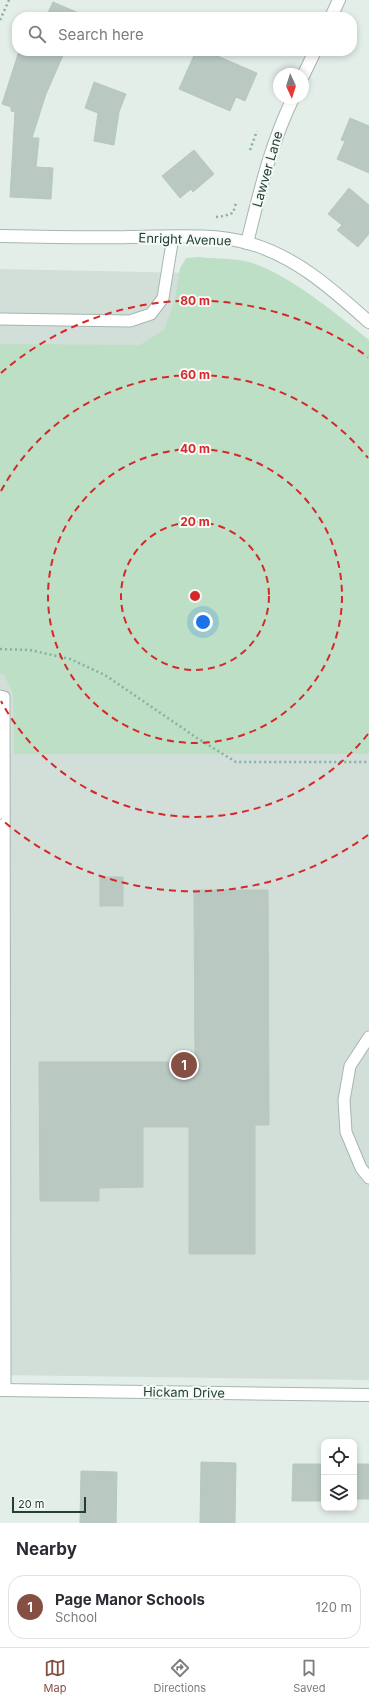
<!DOCTYPE html>
<style>
body{margin:0;font-family:Inter,sans-serif;background:#f7f7f7;color:#2b2b33}
.controls{position:absolute;right:12px;bottom:12px;display:grid;overflow:hidden;border-radius:8px;box-shadow:0 2px 6px #0003}
.controls button{width:36px;height:36px;display:grid;place-items:center;padding:0;border:0;border-bottom:1px solid #e1e1e2;background:#fff;color:#2b2b33;font:20px sans-serif}
.compass{position:absolute;left:273px;top:68px;width:36px;height:36px;border-radius:50%;background:#fff;box-shadow:0 2px 6px #0003;rotate:176deg}
.scale{position:absolute;left:12px;bottom:10px;width:74px;box-sizing:border-box;padding-left:4px;border:2px solid #224037;border-top:0;font-size:11px;line-height:14px;white-space:nowrap;color:#224037;-webkit-text-stroke:3px #f5faf7;paint-order:stroke}
.you{position:absolute;left:203px;top:622px;width:14px;height:14px;margin:-10px;border:3px solid #fff;border-radius:50%;background:#1a73e8;box-shadow:0 0 0 6px #1a73e833}
.badge{display:grid;place-items:center;width:26px;height:26px;border-radius:50%;background:#864f44;color:#fff;font-size:13px;font-weight:700}
.pin{position:absolute;translate:-50% -50%;border:2px solid #fff;box-shadow:0 1px 4px #0006}
.list{margin:0;padding:0;list-style:none}
h2{display:flex;justify-content:space-between;align-items:center;height:52px;margin:0;padding:0 16px;font-size:17px}
h2 small{font-size:13px;font-weight:400;color:#7c7c81}
.list li{display:grid;grid-template-columns:26px 1fr auto;gap:12px;align-items:center;box-sizing:border-box;height:64px;margin:0 8px 8px;padding:0 8px;border:1px solid #e1e1e2;border-radius:16px}
.list b{display:block;font-size:15px;white-space:nowrap}
.list p{margin:0;font-size:13px;white-space:nowrap;color:#7c7c81}
.list em{font-size:13px;font-style:normal;color:#7c7c81}
.icon{flex:none;width:22px;height:22px;fill:none;stroke:currentColor;stroke-width:2;stroke-linecap:round;stroke-linejoin:round}
.map{position:relative;flex:none;width:369px;height:1523px;overflow:hidden}
.search{position:absolute;background:#fff;box-shadow:0 2px 6px #0003;left:12px;right:12px;top:12px;height:44px;display:flex;align-items:center;gap:10px;box-sizing:border-box;padding:0 14px;border-radius:16px;color:#7c7c81;font-size:15px}
.sheet{height:124px;background:#fff}
nav{display:flex;justify-content:space-around;align-items:center;box-sizing:border-box;height:56px;border-top:1px solid #e1e1e2;background:#fff;font-size:11px;color:#7c7c81}
nav a{display:grid;justify-items:center;gap:2px}
nav .on{color:#864f44}
.map>svg:first-child{display:block}
.built{fill:#d2ded8}
.green{fill:#bcdfc5}
.building{fill:#b9c9c2;stroke:#b6c8c0}
.lines{fill:none;stroke-linecap:round;stroke-linejoin:round}
.lane-casing{stroke:#a6b6b0;stroke-width:13}
.street-casing{stroke:#a6b6b0;stroke-width:14}
.path{stroke:#83b2a2;stroke-width:2.5;stroke-dasharray:2 3;stroke-linecap:butt}
.lane{stroke:#fff;stroke-width:11}
.street{stroke:#fff;stroke-width:12}
.ring{fill:none;stroke:#d62828;stroke-width:2;stroke-dasharray:7 5}
.labels{text-anchor:middle;dominant-baseline:central;stroke-width:4;stroke-linejoin:round;paint-order:stroke}
.street-label{font-size:13px;fill:#224037;stroke:#f5faf7}
.centre{fill:#d62828;stroke:#f5faf7;stroke-width:2}
.ring-label{font-size:12px;text-anchor:middle;font-weight:bold;fill:#d62828;stroke:#f5faf7;stroke-width:4;stroke-linejoin:round;paint-order:stroke}
</style>
<div class="map">
<svg width="369" height="1523" viewBox="0 0 369 1523">
<rect width="100%" height="100%" fill="#e4eee9"/>
<!-- built -->
<path class="built" d="M 0,269 L 245,274 L 369,343 L 369,1380 L 0,1375 Z"/>
<!-- green -->
<path class="green" d="M 200,257 C 216,259 234,258 249,262 C 286,272 339,316 369,340 L 369,754 L 14,754 L 13,693 L 4,675 L 0,673 L 0,344 L 140,345 L 164,330 L 174,304 L 180,268 L 186,258 Z"/>
<!-- building -->
<g class="building">
<path d="M 53,2 L 81,14 L 80,17 L 46,17 Z"/>
<path d="M 19,51 L 65,51 L 46,94 L 32,138 L 39,138 L 36,167 L 53,168 L 51,199 L 10,197 L 15,112 L 11,111 L 11,107 L 2,104 Z"/>
<path d="M 196,51 L 206,51 L 257,73 L 245,101 L 236,97 L 230,111 L 179,89 Z"/>
<path d="M 94,82 L 126,94 L 119,112 L 114,145 L 94,141 L 98,113 L 85,108 Z"/>
<path d="M 350,118 L 369,126 L 369,173 L 337,159 L 345,141 L 341,140 Z"/>
<path d="M 194,150 L 214,174 L 193,192 L 191,189 L 180,198 L 162,176 Z"/>
<path d="M 349,188 L 369,205 L 369,234 L 358,247 L 337,230 L 342,225 L 328,214 Z"/>
<rect x="100" y="877" width="23" height="29"/>
<path d="M 194,890 L 268,890 L 269,1125 L 255,1125 L 255,1254 L 189,1254 L 189,1127 L 143,1127 L 143,1187 L 99,1188 L 99,1201 L 40,1201 L 39,1062 L 195,1062 Z"/>
<path d="M 201,1462 L 236,1463 L 235,1523 L 200,1523 Z"/>
<path d="M 293,1464 L 324,1464 L 324,1501 L 292,1501 Z"/>
<rect x="354" y="1464" width="15" height="35"/>
<path d="M 81,1471 L 117,1472 L 116,1523 L 80,1523 Z"/>
</g>
<g class="lines">
<!-- lane casing -->
<g class="lane-casing">
<g id="lane">
<path d="M 0,319 L 130,321 L 151,314 L 163,298 L 173,237"/>
<path d="M 0,696 L 4,697 L 5,1390"/>
<path d="M 369,1037 L 350,1066 L 344,1100 L 346,1132 L 361,1168 L 369,1178"/>
</g>
</g>
<!-- street casing -->
<g class="street-casing">
<g id="street">
<path d="M 331,17 L 339,0"/>
<path d="M 303,76 L 315,51"/>
<path d="M 0,236 C 44,237 87,238 130,237 C 167,237 212,233 248,243 C 296,256 333,290 369,322"/>
<path d="M 247,243 C 260,191 270,146 293,98"/>
<path d="M 0,1390 L 369,1395"/>
</g>
</g>
<!-- path -->
<g class="path">
<path d="M 0,20 L 9,0"/>
<path d="M 250,150 L 257,131"/>
<path d="M 216,217 L 224,216 L 233,213 L 236,203"/>
<path d="M 0,649 L 30,650 L 70,659 L 105,675 L 197,738 L 236,762 L 369,762"/>
</g>
<!-- lane -->
<use href="#lane" class="lane"/>
<!-- street -->
<use href="#street" class="street"/>
</g>
<!-- distance rings -->
<g class="ring">
<circle cx="195" cy="596" r="74"/>
<circle cx="195" cy="596" r="147"/>
<path d="M368 734A221 221 0 0 1 1 701M1 491A221 221 0 0 1 368 458"/>
<path d="M368 835A295 295 0 0 1 1 819M1 373A295 295 0 0 1 368 357"/>
</g>
<g class="labels">
<!-- street labels -->
<g class="street-label">
<text transform="translate(267 169) rotate(-74)">Lawver Lane</text>
<text transform="translate(185 239) rotate(2)">Enright Avenue</text>
<text transform="translate(184 1392) rotate(1)">Hickam Drive</text>
</g>
</g>
<circle cx="195" cy="596" r="6" class="centre"/>
<g class="ring-label">
<text x="195" y="305">80 m</text>
<text x="195" y="379">60 m</text>
<text x="195" y="453">40 m</text>
<text x="195" y="526">20 m</text>
</g>
</svg>
<div class="controls">
<button><svg class="icon" aria-label="locate" viewBox="0 0 24 24"><circle cx="12" cy="12" r="6"/><path d="M12 2v4M12 18v4M2 12h4M18 12h4"/></svg></button>
<button><svg class="icon" aria-label="layers" viewBox="0 0 24 24"><path d="M12 4l9 5-9 5-9-5zM3 14l9 5 9-5"/></svg></button>
</div>
<svg class="compass" viewBox="-18 -18 36 36"><path d="M0-13l5 13h-10z" fill="#e53935"/><path d="M0 13l5-13h-10z" fill="#7c7c81"/></svg>
<div class="scale">20 m</div>
<div class="you"></div>
<div class="pin badge" style="left:184px;top:1065px">1</div>
<div class="search"><svg class="icon" aria-label="search" viewBox="0 0 24 24"><circle cx="10" cy="10" r="6"/><path d="M15 15l6 6"/></svg>Search here</div>
</div>
<section class="sheet">
<h2>Nearby<small></small></h2>
<ul class="list">
<li><span class="badge">1</span><div><b>Page Manor Schools</b><p>School</p></div><em>120 m</em></li>
</ul>
</section>
<nav>
<a class="on"><svg class="icon" aria-label="map" viewBox="0 0 24 24"><path d="M3 6l6-2 6 2 6-2v14l-6 2-6-2-6 2zM9 4v14M15 6v14"/></svg>Map</a>
<a><svg class="icon" aria-label="directions" viewBox="0 0 24 24"><path d="M12 3l9 9-9 9-9-9zM9 14v-3h6M13 9l2 2-2 2"/></svg>Directions</a>
<a><svg class="icon" aria-label="saved" viewBox="0 0 24 24"><path d="M7 4h10v16l-5-4-5 4z"/></svg>Saved</a>
</nav>
